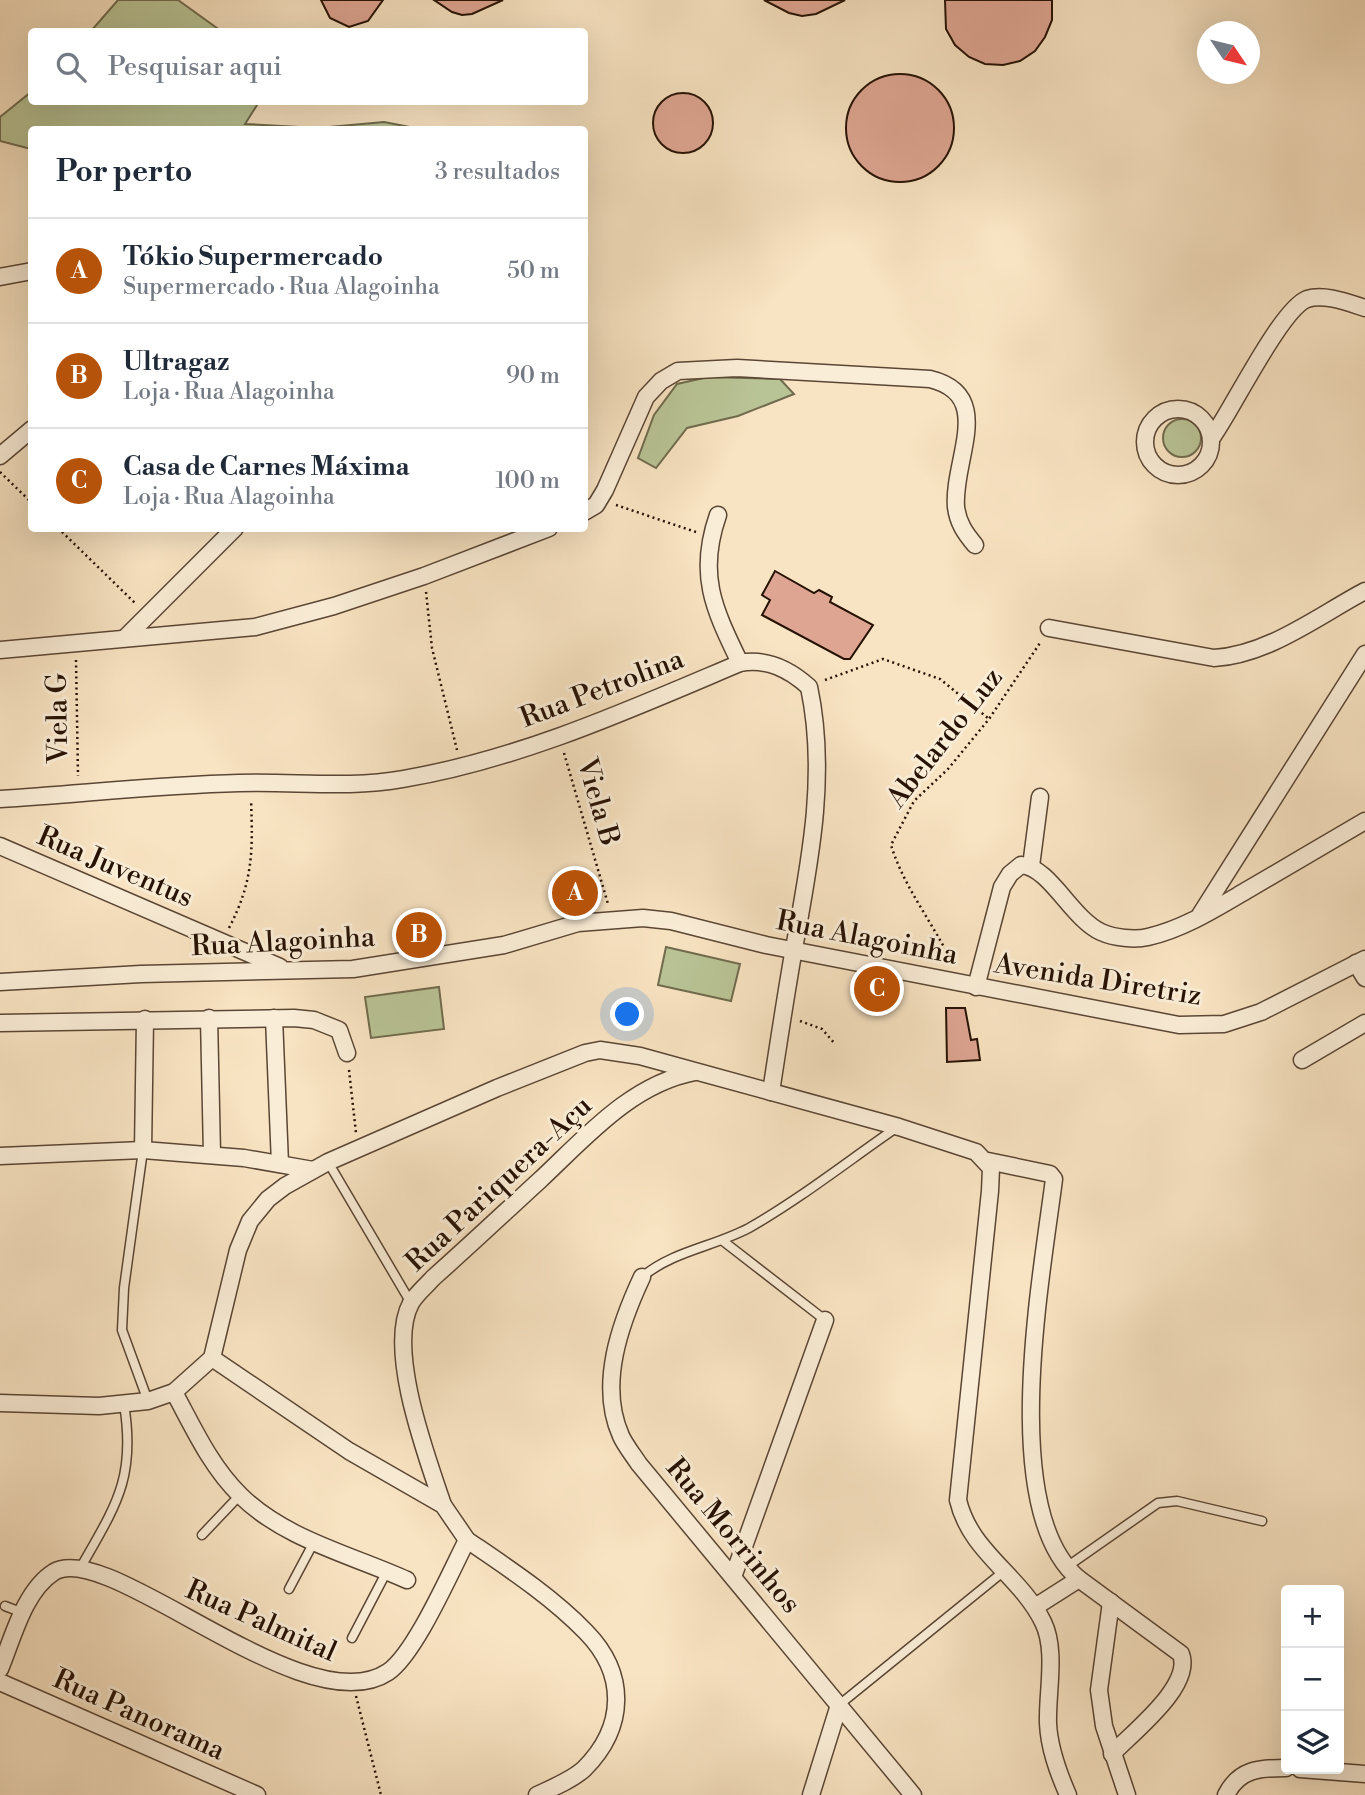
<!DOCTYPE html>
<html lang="pt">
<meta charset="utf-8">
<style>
body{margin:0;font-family:"Libre Bodoni",serif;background:#f6f6f7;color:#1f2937}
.controls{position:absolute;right:21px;bottom:21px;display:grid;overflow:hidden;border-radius:7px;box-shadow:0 7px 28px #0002}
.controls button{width:63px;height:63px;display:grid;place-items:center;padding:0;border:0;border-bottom:2px solid #e0e1e3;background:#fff;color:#1f2937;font:35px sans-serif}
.compass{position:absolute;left:1197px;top:21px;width:63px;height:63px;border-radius:50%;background:#fff;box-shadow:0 7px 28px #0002;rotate:125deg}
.you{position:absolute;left:628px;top:1015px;width:24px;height:24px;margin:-18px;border:5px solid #fff;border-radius:50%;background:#1a73e8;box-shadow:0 0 0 10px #1a73e833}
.badge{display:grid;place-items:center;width:46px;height:46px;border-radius:50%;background:#b45309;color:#fff;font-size:23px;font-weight:700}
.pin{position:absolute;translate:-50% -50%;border:4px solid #fff;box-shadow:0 2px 7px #0006}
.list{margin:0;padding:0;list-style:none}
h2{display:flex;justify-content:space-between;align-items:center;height:91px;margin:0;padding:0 28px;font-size:30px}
h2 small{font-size:23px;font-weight:400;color:#747a83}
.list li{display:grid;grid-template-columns:46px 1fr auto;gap:21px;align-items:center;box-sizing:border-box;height:105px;padding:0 28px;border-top:2px solid #e0e1e3}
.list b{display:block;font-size:26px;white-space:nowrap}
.list p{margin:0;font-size:23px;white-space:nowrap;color:#747a83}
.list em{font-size:23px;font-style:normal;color:#747a83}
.icon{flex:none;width:38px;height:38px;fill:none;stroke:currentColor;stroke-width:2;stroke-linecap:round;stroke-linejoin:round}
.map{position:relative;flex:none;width:1365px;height:1795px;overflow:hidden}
.search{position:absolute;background:#fff;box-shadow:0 7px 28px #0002;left:28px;top:28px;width:560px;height:77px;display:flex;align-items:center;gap:18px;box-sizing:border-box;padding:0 24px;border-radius:7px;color:#747a83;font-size:26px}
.panel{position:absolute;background:#fff;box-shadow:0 7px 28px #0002;left:28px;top:126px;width:560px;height:406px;border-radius:7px}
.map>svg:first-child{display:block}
.green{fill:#b9c496;stroke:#706b4d;stroke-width:2}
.building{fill:#dea592;stroke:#261204;stroke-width:2}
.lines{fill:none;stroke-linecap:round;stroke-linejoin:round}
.lane-casing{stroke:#5a4634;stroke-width:11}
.street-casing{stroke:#5a4634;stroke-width:19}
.path{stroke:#261204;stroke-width:2.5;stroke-dasharray:2 3.5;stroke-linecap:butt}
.lane{stroke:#faedd7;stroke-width:8}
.street{stroke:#faedd7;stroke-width:16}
.labels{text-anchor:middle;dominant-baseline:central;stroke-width:6;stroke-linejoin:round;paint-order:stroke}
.street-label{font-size:28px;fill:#261204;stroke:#faedd7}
</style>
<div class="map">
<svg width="1365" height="1795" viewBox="0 0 1365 1795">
<rect width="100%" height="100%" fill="#f8e3c2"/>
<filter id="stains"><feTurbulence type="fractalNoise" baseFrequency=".00286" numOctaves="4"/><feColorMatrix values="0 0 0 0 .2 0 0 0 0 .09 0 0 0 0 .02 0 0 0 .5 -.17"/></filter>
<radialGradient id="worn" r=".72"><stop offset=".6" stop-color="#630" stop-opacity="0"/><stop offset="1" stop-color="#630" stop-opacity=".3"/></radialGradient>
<!-- green -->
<g class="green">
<path d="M 118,0 L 178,0 L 221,31 L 91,31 Z"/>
<path d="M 31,92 L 32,102 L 259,102 L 245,124 L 318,128 L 384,122 L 420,129 L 32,130 L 31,149 L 0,141 L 0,117 Z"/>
<path d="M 708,377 L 780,379 L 794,394 L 738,416 L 687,428 L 656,468 L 638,458 L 654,415 L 677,384 Z"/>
<circle cx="1182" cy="438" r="19"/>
<path d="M 666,947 L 740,964 L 731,1001 L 658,985 Z"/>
<path d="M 439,987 L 444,1029 L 371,1038 L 365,997 Z"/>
</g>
<!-- building -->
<g class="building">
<path d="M 321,0 L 383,0 L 368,21 L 349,27 L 330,18 Z"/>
<path d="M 434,0 L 503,0 L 472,14 L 462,15 L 452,12 Z"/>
<path d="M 764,0 L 845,0 L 816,14 L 802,16 L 789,13 Z"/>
<path d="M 945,0 L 1052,0 L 1052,20 L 1045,37 L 1035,51 L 1020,61 L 1003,65 L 985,64 L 969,57 L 955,45 L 946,29 Z"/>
<circle cx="900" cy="128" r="54"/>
<circle cx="683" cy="123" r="30"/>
<path d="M 775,571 L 814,593 L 819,590 L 832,597 L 830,602 L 873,625 L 850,659 L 844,659 L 762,615 L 770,600 L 762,595 Z"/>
<path d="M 946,1008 L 965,1008 L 971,1040 L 977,1039 L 980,1060 L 947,1062 Z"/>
</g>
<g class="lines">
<!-- lane casing -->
<g class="lane-casing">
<g id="lane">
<path d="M 143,1150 L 124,1288 L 122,1330 L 148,1401"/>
<path d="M 328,1162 L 411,1303"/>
<path d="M 723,1241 L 825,1320"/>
<path d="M 642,1277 C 673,1251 713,1247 749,1228 C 800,1199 848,1161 896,1128"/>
<path d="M 202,1535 L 240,1495"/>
<path d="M 1068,1566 L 1158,1503 L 1177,1501 L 1262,1521"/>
<path d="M 81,1567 C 116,1505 136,1478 124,1404"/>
<path d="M 289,1589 L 315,1540"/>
<path d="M 5,1606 L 23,1613"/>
<path d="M 352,1638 L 387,1571"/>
<path d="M 839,1705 L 1003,1572"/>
</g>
</g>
<!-- street casing -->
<g class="street-casing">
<g id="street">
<path d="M 0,277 L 32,271"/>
<circle cx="1178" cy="442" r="33"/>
<path d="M 1213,436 C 1233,408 1281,309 1307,299 C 1324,293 1349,303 1365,308"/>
<path d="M 0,456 L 32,429"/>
<path d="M 584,512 L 596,505 L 605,490 L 646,397 L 661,381 L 678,371 L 737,368 L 930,379 C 996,395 952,460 956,507 C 958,523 965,533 975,545"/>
<path d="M 718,515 C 697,575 714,609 740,663"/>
<path d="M 1049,628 L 1214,658 C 1268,655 1318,616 1365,591"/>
<path d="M 125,638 L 235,528"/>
<path d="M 0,650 L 255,627 L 334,606 L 424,576 L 549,528"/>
<path d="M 0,799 C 80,794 159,785 239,783 C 294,781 348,789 403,779 C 521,759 631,709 740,663 C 767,658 789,669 809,687 C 828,776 809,866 793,954 C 785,1000 778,1046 771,1092"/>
<path d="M 0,846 L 280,967"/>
<path d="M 1031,866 L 1040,797"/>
<path d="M 1200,915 L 1365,654"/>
<path d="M 1356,963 L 1365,978"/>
<path d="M 0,982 L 141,974 L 353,969 L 504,945 L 578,923 L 643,918 L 671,921 L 766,945 L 1179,1025 L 1224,1024 L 1261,1012 L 1365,959"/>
<path d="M 976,987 L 1002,887 L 1010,874 L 1021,865 C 1050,867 1071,918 1101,932 C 1114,938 1135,940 1148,937 C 1184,929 1218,907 1249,889 C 1288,866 1326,844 1365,821"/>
<path d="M 209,1018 L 212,1154"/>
<path d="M 274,1018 L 280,1164"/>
<path d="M 0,1023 L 294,1018 L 314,1020 L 339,1030 L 347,1053"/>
<path d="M 1302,1060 L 1365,1023"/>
<path d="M 143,1150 L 145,1019"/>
<path d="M 0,1156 L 143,1150 L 244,1158 L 313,1170"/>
<path d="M 988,1161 L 1050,1174 L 1054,1179 C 1042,1275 997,1511 1079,1579"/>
<path d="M 642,1277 C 620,1324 598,1385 621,1436 C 625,1445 633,1455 639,1464 L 913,1795"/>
<path d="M 174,1392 C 193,1427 211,1467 240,1495 C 284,1539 352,1555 407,1580"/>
<path d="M 0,1403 L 99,1406 L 148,1401 L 174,1392 L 212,1358 L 238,1250 L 250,1221 L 268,1199 L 285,1186 L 328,1162 L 497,1088 L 585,1053 L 600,1050 L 640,1056 L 899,1127 L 976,1152 L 991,1168 L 990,1191 L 958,1500 C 970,1552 1020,1575 1043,1622 C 1057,1650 1047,1692 1048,1723 C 1049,1748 1058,1772 1068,1795"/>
<path d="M 443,1505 C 427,1457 386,1349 411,1303 C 416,1294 426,1286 433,1278 C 469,1246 504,1213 540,1180 C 585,1138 631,1084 695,1072"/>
<path d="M 467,1540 C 508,1568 551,1596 586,1632 C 627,1674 626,1727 584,1769 C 572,1780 552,1788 537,1795"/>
<path d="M 733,1577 L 825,1320"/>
<path d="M 1111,1602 L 1099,1690 L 1104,1726 L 1127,1795"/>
<path d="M 1035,1607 L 1079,1579 L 1181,1654 C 1193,1686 1133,1732 1112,1754"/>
<path d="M 0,1669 C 13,1638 24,1591 54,1572 C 109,1539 306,1727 388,1672 C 415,1654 451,1571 467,1540 L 443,1505 L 349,1451 L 212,1358"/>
<path d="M 0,1682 L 257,1795"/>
<path d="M 1300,1769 L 1365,1774"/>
<path d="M 811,1795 L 839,1705"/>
<path d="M 1226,1795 C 1239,1769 1259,1768 1286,1768"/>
</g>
</g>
<!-- path -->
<g class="path">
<path d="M 0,472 L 32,503"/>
<path d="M 616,505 L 696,532"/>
<path d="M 58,528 L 136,604"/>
<path d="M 426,592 L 432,648 L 457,750"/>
<path d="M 76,660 L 78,776"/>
<path d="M 825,680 L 883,659 L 940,679 L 989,719"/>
<path d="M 564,753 L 608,904"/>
<path d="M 229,928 C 253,882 253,851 251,800"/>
<path d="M 953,965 C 934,924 904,888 891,845 L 914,801 L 948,769 L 989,719 L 1040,643"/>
<path d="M 800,1021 L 822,1029 L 835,1044"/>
<path d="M 349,1070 L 356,1133"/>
<path d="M 356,1696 L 381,1795"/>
</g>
<!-- lane -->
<use href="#lane" class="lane"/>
<!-- street -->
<use href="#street" class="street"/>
</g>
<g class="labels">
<!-- street labels -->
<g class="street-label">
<text transform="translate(602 689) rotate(-21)">Rua Petrolina</text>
<text transform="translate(58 718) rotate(-91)">Viela G</text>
<text transform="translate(945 738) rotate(-52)">Abelardo Luz</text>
<text transform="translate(598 802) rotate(74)">Viela B</text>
<text transform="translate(115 867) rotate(23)">Rua Juventus</text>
<text transform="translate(867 938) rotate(11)">Rua Alagoinha</text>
<text transform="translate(283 942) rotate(-3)">Rua Alagoinha</text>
<text transform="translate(1098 980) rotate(9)">Avenida Diretriz</text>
<text transform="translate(499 1184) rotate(-43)">Rua Pariquera-Açu</text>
<text transform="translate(733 1536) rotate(50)">Rua Morrinhos</text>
<text transform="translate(261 1621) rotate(24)">Rua Palmital</text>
<text transform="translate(139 1715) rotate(24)">Rua Panorama</text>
</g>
</g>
<rect width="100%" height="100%" filter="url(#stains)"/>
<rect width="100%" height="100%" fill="url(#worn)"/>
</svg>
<div class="controls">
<button>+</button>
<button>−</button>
<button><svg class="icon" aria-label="layers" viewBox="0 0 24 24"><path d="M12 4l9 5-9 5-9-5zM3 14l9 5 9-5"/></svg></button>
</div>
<svg class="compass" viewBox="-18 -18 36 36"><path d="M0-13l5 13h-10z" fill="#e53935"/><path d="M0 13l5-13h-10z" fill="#747a83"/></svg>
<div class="you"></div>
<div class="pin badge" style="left:575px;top:893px">A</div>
<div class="pin badge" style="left:419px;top:935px">B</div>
<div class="pin badge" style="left:877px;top:989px">C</div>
<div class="search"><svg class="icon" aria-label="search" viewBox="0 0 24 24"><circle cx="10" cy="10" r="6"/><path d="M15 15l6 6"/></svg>Pesquisar aqui</div>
<section class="panel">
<h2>Por perto<small>3 resultados</small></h2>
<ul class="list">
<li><span class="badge">A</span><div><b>Tókio Supermercado</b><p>Supermercado · Rua Alagoinha</p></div><em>50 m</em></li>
<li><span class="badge">B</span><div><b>Ultragaz</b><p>Loja · Rua Alagoinha</p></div><em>90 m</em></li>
<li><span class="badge">C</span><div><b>Casa de Carnes Máxima</b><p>Loja · Rua Alagoinha</p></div><em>100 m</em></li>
</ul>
</section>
</div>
